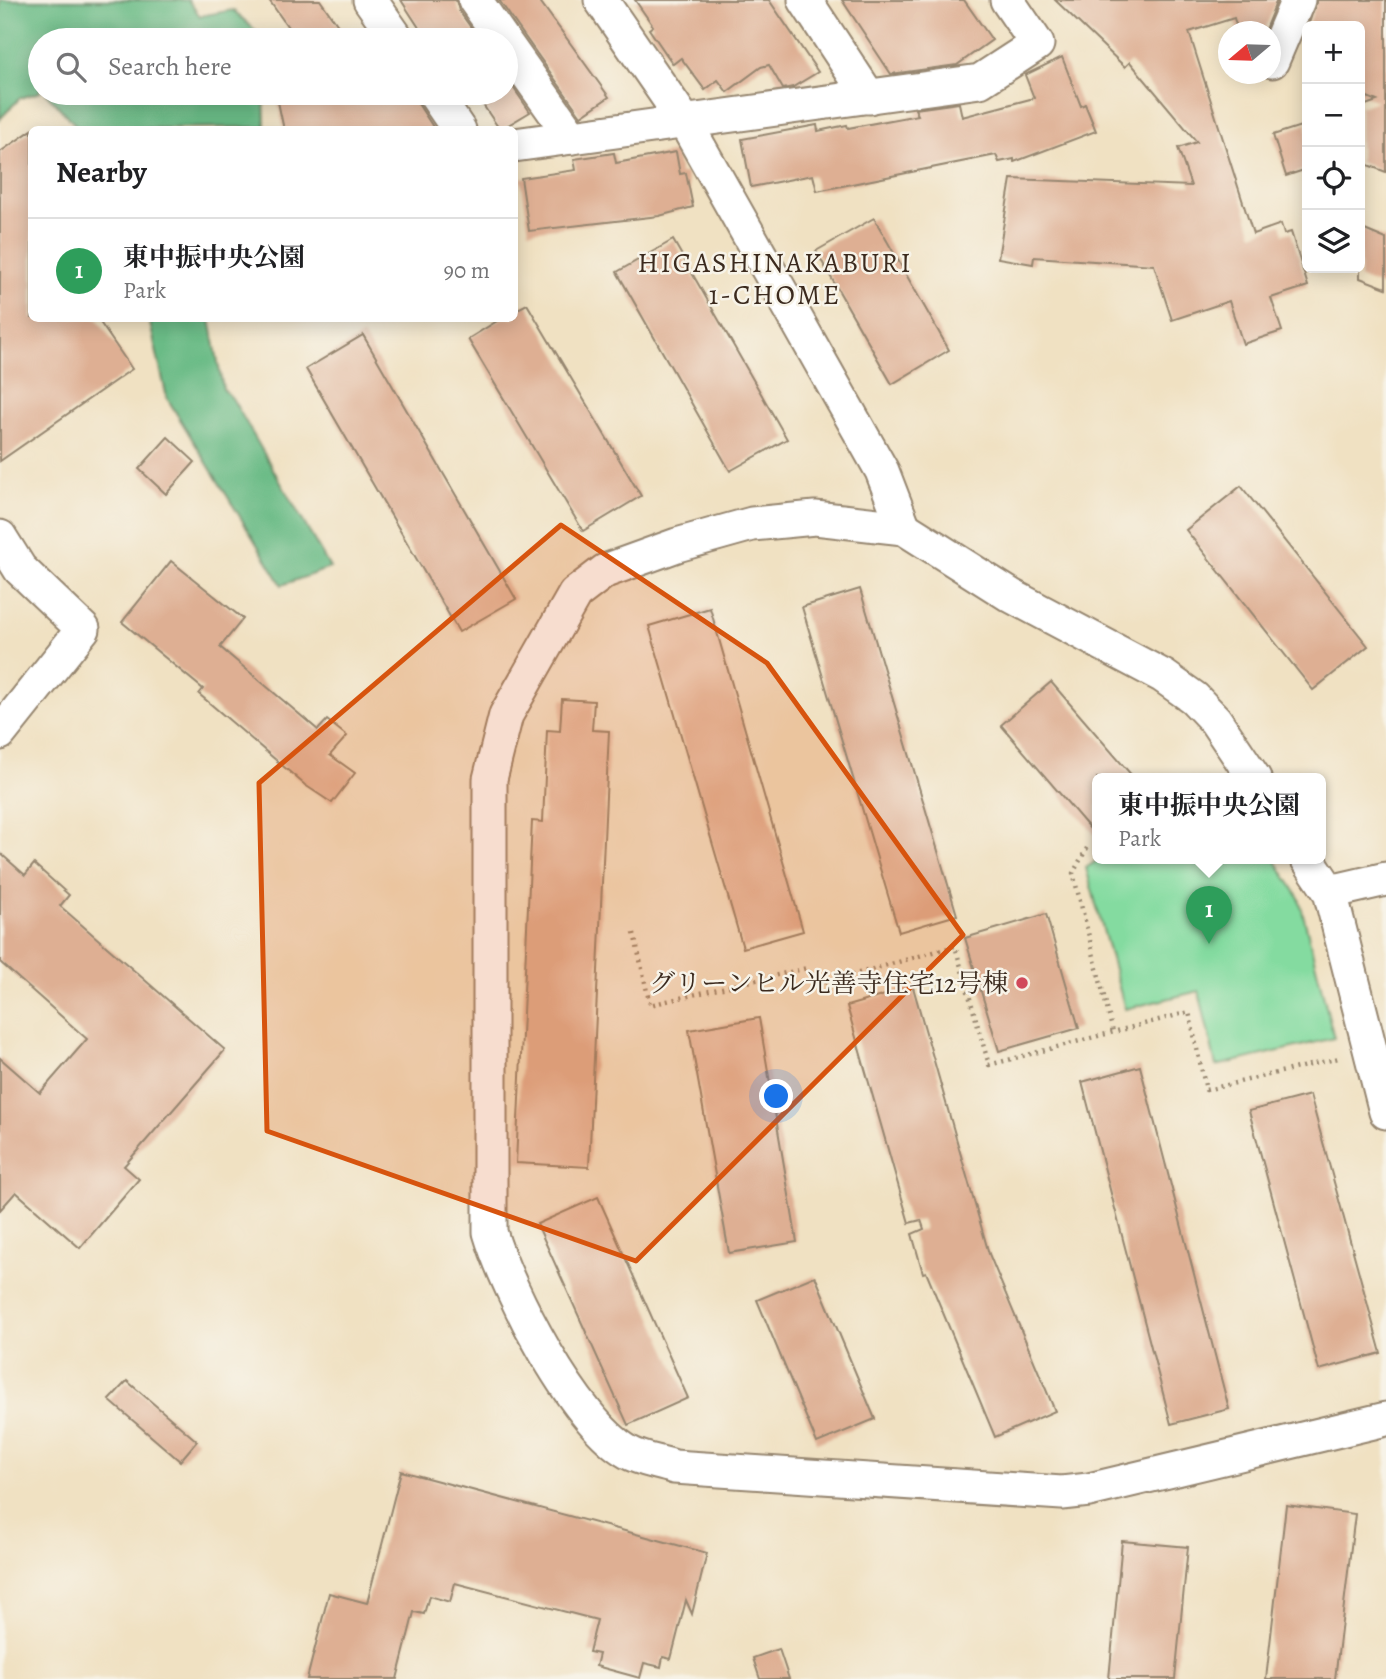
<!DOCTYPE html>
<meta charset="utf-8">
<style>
body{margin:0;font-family:Alegreya,"Noto Serif JP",serif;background:#f6f6f6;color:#202124}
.controls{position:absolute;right:21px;top:21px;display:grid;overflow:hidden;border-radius:10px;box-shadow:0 4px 18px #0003}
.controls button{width:63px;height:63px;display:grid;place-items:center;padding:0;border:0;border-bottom:2px solid #e0e0e0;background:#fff;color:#202124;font:35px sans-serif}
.compass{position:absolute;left:1218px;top:21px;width:63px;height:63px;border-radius:50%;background:#fff;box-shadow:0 4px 18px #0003;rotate:251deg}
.you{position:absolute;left:777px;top:1097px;width:24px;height:24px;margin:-18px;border:5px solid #fff;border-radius:50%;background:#1a73e8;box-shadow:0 0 0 10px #1a73e833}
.badge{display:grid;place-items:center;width:46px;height:46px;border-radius:50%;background:#db2777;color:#fff;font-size:23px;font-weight:700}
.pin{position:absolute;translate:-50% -58px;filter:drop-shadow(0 2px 4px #0008)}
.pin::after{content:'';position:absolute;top:37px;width:24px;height:21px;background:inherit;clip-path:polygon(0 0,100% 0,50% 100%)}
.popup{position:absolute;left:1092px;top:773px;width:234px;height:91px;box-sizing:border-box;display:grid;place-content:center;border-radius:10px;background:#fff;filter:drop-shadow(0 2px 5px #0005);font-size:23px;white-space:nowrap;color:#757577}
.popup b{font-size:26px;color:#202124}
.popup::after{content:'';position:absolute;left:50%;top:100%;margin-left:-14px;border:14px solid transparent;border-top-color:#fff}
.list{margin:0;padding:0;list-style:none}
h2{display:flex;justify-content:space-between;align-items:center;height:91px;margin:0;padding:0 28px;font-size:30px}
h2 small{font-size:23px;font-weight:400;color:#757577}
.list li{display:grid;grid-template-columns:46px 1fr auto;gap:21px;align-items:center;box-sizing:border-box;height:105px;padding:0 28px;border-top:2px solid #e0e0e0}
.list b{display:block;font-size:26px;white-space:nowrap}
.list p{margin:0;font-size:23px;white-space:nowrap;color:#757577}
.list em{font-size:23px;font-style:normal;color:#757577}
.icon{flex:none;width:38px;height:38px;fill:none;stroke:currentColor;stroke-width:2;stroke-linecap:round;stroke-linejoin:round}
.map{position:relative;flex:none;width:1386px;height:1679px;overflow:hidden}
.search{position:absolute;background:#fff;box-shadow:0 4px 18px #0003;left:28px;top:28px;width:490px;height:77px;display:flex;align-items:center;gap:18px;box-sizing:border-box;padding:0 24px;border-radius:38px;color:#757577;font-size:26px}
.panel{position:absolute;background:#fff;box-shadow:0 4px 18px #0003;left:28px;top:126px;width:490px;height:196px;border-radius:10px}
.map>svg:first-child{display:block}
.green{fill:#84dba0;stroke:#60825f;stroke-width:2}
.forest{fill:#6bbb86;stroke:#537252;stroke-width:2}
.building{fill:#deaf93}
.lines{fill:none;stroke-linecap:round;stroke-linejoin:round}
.minor-casing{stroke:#968670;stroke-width:37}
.path{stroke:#968670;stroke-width:4.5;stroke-dasharray:2 5;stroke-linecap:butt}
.minor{stroke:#fff;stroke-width:33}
.marked{fill:#d7540e;fill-opacity:0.2;stroke:#d7540e;stroke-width:5;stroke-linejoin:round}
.poi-dot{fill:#d1495b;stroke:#f7f3e8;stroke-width:2.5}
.labels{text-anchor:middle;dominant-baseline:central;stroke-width:5;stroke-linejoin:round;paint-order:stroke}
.poi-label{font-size:26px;fill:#3b2a1e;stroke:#f7f3e8;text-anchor:end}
.neighbourhood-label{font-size:28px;letter-spacing:2px;fill:#3b2a1e;stroke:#f7f3e8}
</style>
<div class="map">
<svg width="1386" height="1679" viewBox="0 0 1386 1679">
<rect width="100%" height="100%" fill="#f7f3e8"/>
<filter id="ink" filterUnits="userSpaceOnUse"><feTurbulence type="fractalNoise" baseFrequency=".0143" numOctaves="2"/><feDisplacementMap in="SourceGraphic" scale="14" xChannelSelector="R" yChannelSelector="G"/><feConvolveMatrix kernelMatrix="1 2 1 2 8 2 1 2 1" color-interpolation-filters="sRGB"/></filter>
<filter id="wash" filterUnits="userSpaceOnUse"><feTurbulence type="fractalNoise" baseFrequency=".00686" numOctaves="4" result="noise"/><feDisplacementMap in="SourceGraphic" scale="28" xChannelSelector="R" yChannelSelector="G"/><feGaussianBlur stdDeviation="1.57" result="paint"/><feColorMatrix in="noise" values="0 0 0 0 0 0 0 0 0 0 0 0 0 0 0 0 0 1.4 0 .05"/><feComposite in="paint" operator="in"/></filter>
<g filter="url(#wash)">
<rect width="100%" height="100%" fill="#f0e1c2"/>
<!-- green -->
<path class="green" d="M 1101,858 L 1274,858 L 1299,898 L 1334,1038 L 1216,1066 L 1199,991 L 1125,1009 L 1086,868 Z"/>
<!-- forest -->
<g class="forest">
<path d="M 0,0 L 188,0 L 200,16 L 233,10 L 266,40 L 40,40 L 40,92 L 20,98 L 0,119 Z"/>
<path d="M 46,93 L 264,93 L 265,127 L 79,129 Z"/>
<path d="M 149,319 L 210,319 L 223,389 L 232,398 L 330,568 L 282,585 L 167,398 Z"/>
</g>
<g id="blocks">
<!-- building -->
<g class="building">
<path d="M 269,0 L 320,0 L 348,40 L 297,40 Z"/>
<path d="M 401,0 L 456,0 L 459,11 L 480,40 L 427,40 Z"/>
<path d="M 499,0 L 539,0 L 609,97 L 581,116 Z"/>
<path d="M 635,0 L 769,0 L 818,72 L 793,87 L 783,89 L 769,65 L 761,67 L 727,92 L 718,80 L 705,90 L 681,58 L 673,64 L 649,29 L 653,26 Z"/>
<path d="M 842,0 L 964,0 L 992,40 L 957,65 L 891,74 Z"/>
<path d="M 1055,0 L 1277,0 L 1264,32 L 1238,32 L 1234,18 L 1189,32 L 1253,234 L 1281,224 L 1284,234 L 1291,232 L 1308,286 L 1271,298 L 1282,331 L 1243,344 L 1229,301 L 1172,320 L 1154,265 L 1034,257 L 1033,264 L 998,258 L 1011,179 L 1191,186 L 1178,148 L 1197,142 L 1130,62 L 1125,67 Z"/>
<path d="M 1317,0 L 1386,0 L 1386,172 L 1360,162 L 1360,107 L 1377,101 L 1360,94 L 1360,26 L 1308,26 Z"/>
<path d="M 1062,57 L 1081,106 L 1085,104 L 1096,131 L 1014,162 L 1014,159 L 999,162 L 996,155 L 817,191 L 813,175 L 751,187 L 742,139 L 817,125 L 818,131 L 847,125 L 848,128 L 918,115 L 915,109 L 959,103 L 962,117 L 1034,98 L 1025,75 Z"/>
<path d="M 506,77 L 530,112 L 500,130 L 475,93 L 506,93 Z"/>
<path d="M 301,93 L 411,93 L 435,130 L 284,130 L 277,97 Z"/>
<path d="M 1307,124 L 1307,169 L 1286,176 L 1273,135 Z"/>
<path d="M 32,130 L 32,318 L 97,318 L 132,369 L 0,461 L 0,152 Z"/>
<path d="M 676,152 L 680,174 L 686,173 L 693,207 L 659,216 L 529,231 L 521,178 L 576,170 L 574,159 L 614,153 L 616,163 Z"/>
<path d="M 874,218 L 949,350 L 892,384 L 816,251 Z"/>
<path d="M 1360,228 L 1386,239 L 1386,288 L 1360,278 Z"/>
<path d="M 673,240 L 787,439 L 730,471 L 617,272 Z"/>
<path d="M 527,304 L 641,496 L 583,531 L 468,339 L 502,318 L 514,318 L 514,311 Z"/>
<path d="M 363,335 L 516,599 L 459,632 L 306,369 Z"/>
<path d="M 168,437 L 195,462 L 166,494 L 139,469 Z"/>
<path d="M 1241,486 L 1368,646 L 1313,690 L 1186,530 Z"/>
<path d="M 171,561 L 243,619 L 220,647 L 318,730 L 327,720 L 347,736 L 330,755 L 355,773 L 332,803 L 305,785 L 199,694 L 203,689 L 122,622 Z"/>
<path d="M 860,589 L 957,915 L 899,932 L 802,607 Z"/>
<path d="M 710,608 L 803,931 L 743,948 L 649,626 Z"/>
<path d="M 1051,682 L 1134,778 L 1097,778 L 1097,837 L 1001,725 Z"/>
<path d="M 562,699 L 594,701 L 592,730 L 609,731 L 589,1167 L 516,1163 L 532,821 L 543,822 L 547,730 L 560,731 Z"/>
<path d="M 0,853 L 25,875 L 34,864 L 69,895 L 60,906 L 225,1050 L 124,1166 L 139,1179 L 80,1248 L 16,1192 L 0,1210 L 0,1058 L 40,1093 L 87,1039 L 0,962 Z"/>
<path d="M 1046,914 L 1079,1028 L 999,1051 L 965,938 Z"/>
<path d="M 913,987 L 989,1254 L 1055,1411 L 995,1437 L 926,1272 L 923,1273 L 912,1234 L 924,1229 L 921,1220 L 909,1223 L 847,1006 Z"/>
<path d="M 759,1018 L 797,1242 L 729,1253 L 689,1030 Z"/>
<path d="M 1140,1066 L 1229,1409 L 1171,1424 L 1082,1082 Z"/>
<path d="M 1310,1095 L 1381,1353 L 1319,1370 L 1249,1111 Z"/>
<path d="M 598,1197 L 688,1398 L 628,1425 L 537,1224 Z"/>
<path d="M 815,1276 L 875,1419 L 817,1443 L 757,1300 Z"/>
<path d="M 127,1381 L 197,1441 L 180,1461 L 109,1400 Z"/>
<path d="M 401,1471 L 707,1553 L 692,1614 L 686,1600 L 671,1659 L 663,1657 L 661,1667 L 644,1663 L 640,1678 L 596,1666 L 599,1654 L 589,1652 L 597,1620 L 455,1583 L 450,1602 L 429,1596 L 424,1614 L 414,1612 L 397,1679 L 307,1679 L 329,1593 L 367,1603 Z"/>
<path d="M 1286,1505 L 1355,1514 L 1335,1679 L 1266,1679 Z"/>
<path d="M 1122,1541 L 1188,1547 L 1175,1679 L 1109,1679 Z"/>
<path d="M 779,1649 L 789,1679 L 760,1679 L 753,1658 Z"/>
</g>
</g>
</g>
<g filter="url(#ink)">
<use href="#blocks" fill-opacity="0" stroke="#968670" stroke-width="2"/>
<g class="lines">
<!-- minor casing -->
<g class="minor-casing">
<g id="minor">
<path d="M 370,0 L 398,40"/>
<path d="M 475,0 L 503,40"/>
<path d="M 601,0 L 685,122 L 882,471 L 904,528"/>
<path d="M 805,0 L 869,97"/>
<path d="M 506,44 L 572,137"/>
<path d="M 1272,61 L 1298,0"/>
<path d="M 434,93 L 459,130"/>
<path d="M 514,145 L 980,81 L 1037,44 L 1007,0"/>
<path d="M 0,537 L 20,569 L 83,629 L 0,733"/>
<path d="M 1254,778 L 1215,720 L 1194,698 L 1163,676 L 1010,595 L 904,528 L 815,518 L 752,524 L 677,545 L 605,571 L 575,594 L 506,715 L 490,779 L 490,1232 C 507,1290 575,1422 628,1452 C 641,1460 660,1462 674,1467 L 1062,1493 L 1089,1490 L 1386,1419"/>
<path d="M 1307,858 L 1330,892 L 1386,1112"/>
<path d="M 1330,892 L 1386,879"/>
</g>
</g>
<!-- path -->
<g class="path">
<path d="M 1087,848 L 1073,873 L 1113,1032"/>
<path d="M 634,933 L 650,1005 L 807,968 L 813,986 L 955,946 L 989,1065 L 1189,1012 L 1206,1090 L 1339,1058"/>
</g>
<!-- minor -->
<use href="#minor" class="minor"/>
</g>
</g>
<!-- marked area -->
<path class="marked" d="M 561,525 L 767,663 L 963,935 L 636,1261 L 267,1131 L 259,783 Z"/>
<!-- markers -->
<circle class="poi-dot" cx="1022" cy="983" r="7"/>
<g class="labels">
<!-- poi labels -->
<g class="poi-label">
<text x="1008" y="983">グリーンヒル光善寺住宅12号棟</text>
</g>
<!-- neighbourhood labels -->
<g class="neighbourhood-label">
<text x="775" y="263">HIGASHINAKABURI<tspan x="775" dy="32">1-CHOME</tspan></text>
</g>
</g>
</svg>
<div class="controls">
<button>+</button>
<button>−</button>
<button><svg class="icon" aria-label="locate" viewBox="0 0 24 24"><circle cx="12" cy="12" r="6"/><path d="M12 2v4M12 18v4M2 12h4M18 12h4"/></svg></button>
<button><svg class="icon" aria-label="layers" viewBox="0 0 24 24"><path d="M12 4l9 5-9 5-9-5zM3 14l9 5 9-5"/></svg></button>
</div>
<svg class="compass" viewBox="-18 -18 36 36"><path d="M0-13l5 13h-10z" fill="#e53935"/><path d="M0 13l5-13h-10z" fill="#757577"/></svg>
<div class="you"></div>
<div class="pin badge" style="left:1209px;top:944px;background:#2e9e5b">1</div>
<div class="popup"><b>東中振中央公園</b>Park</div>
<div class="search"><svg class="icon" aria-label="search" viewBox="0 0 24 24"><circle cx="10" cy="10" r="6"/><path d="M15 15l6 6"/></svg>Search here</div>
<section class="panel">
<h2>Nearby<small></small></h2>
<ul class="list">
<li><span class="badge" style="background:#2e9e5b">1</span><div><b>東中振中央公園</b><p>Park</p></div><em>90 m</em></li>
</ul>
</section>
</div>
